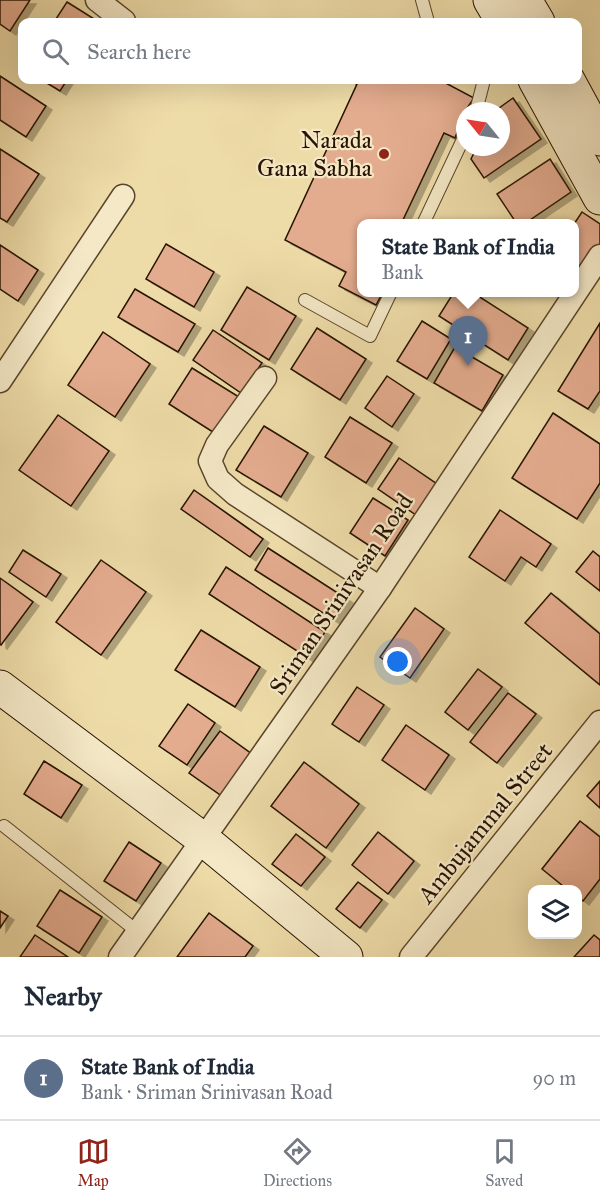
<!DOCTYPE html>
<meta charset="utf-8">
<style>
body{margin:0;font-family:"IM FELL Great Primer",serif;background:#f6f6f7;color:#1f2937}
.controls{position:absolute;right:18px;bottom:18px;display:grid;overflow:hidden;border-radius:12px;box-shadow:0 6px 24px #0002}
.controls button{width:54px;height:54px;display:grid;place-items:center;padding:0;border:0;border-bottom:2px solid #e0e1e3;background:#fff;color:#1f2937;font:30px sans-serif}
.compass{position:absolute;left:456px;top:102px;width:54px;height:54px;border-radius:50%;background:#fff;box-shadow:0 6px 24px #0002;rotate:300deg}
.you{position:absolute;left:398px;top:662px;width:21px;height:21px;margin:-15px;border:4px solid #fff;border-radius:50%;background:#1a73e8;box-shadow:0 0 0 9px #1a73e833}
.badge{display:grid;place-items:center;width:39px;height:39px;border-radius:50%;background:#8f2418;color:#fff;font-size:20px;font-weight:700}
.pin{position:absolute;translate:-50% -50px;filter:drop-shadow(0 2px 3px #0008)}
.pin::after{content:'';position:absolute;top:32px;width:21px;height:18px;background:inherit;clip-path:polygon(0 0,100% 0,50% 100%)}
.popup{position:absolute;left:357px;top:219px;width:222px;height:78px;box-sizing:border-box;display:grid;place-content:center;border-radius:12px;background:#fff;filter:drop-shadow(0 2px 4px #0005);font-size:20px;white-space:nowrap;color:#747a83}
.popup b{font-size:22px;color:#1f2937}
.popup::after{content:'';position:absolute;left:50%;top:100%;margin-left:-12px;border:12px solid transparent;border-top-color:#fff}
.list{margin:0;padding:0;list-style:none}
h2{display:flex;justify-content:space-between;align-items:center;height:78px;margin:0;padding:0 24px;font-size:26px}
h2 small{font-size:20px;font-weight:400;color:#747a83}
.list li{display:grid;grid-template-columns:39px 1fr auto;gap:18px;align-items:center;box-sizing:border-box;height:84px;padding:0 24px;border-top:2px solid #e0e1e3}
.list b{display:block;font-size:22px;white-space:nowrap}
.list p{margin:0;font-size:20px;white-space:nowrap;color:#747a83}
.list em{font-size:20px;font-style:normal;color:#747a83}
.icon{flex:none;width:33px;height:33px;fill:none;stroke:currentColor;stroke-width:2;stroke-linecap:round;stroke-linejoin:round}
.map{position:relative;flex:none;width:600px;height:957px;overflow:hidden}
.search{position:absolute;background:#fff;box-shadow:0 6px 24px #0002;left:18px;right:18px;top:18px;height:66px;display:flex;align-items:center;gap:15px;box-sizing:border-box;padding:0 21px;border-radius:12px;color:#747a83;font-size:22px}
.sheet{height:162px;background:#fff}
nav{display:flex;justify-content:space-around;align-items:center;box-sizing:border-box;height:84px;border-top:2px solid #e0e1e3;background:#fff;font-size:16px;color:#747a83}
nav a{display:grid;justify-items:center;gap:3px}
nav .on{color:#8f2418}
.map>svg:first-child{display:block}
.building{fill:#e4ac8f;stroke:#281302;stroke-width:1.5;filter:url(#shadow)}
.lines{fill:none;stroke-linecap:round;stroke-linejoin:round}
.lane-casing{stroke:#5a452c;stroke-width:14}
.street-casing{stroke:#5a452c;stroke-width:25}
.secondary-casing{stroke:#281302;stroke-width:35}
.lane{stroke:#f4e8c6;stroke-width:12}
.street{stroke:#f4e8c6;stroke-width:22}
.secondary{stroke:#f4e8c6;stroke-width:33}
.poi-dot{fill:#8f2418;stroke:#f4e8c6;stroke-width:2}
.labels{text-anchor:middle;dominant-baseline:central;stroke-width:4.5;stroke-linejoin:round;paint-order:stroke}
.poi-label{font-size:24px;fill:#281302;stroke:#f4e8c6;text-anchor:end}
.street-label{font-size:24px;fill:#281302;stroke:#f4e8c6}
</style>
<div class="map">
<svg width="600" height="957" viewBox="0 0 600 957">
<defs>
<filter id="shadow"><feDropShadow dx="6" dy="4" stdDeviation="0" flood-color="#0004"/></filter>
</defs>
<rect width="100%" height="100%" fill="#eedca8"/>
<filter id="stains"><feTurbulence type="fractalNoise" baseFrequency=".00333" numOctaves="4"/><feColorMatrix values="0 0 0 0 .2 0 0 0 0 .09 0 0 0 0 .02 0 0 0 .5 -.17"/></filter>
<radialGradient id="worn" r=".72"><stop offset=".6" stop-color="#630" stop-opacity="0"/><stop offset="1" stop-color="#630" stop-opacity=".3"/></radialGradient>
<!-- building -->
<g class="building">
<path d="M 0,0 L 30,0 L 10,31 L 0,24 Z"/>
<path d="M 67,2 L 99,22 L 54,22 Z"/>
<path d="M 0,76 L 46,106 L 26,137 L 0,120 Z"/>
<path d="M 42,80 L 67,80 L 60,91 Z"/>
<path d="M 349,80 L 440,80 L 474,98 L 465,111 L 455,138 L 444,133 L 403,220 L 410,224 L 362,224 L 362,292 L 383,292 L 376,305 L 339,286 L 346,272 L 285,240 L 357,84 Z"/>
<path d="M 513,98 L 541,139 L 484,178 L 471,159 L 477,147 L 501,147 L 501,111 L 495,111 Z"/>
<path d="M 0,149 L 39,174 L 7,222 L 0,218 Z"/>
<path d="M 550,159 L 571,192 L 524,224 L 517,224 L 497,194 Z"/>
<path d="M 582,212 L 600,224 L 600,245 L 583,270 L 574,264 L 574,224 Z"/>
<path d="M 166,244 L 214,272 L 194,307 L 146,279 Z"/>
<path d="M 0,245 L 38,270 L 18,301 L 0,289 Z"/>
<path d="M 247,287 L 296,316 L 269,360 L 221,330 Z"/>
<path d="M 135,289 L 195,324 L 178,352 L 118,317 Z"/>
<path d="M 454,292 L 472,292 L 528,328 L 508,360 L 439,316 Z"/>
<path d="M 422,321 L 451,339 L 427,379 L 397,361 Z"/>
<path d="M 600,323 L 600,391 L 588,409 L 558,391 Z"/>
<path d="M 317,328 L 366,359 L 340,400 L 291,369 Z"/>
<path d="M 213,330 L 262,363 L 241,393 L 193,360 Z"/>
<path d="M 103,332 L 150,364 L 115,417 L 68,385 Z"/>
<path d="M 455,347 L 503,375 L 482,411 L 434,383 Z"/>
<path d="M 192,368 L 239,397 L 216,434 L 169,404 Z"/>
<path d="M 387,376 L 414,394 L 392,427 L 365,408 Z"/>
<path d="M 553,413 L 600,444 L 600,483 L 577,519 L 512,478 Z"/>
<path d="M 58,415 L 109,451 L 71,506 L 19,470 Z"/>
<path d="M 350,417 L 392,443 L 366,483 L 325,457 Z"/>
<path d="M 264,426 L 308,453 L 281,497 L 236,470 Z"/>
<path d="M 399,458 L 437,484 L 416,515 L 378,489 Z"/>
<path d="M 194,490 L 263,539 L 250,557 L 181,509 Z"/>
<path d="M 373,498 L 408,520 L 385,556 L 350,533 Z"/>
<path d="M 500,510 L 551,544 L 536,567 L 521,557 L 505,581 L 469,557 Z"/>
<path d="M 268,548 L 347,599 L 334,620 L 255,570 Z"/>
<path d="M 23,550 L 61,574 L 46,597 L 9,572 Z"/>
<path d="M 593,551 L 600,557 L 600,591 L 576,572 Z"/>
<path d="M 101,560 L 146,592 L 101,655 L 56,622 Z"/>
<path d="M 226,567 L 325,632 L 308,658 L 209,594 Z"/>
<path d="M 0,578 L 33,602 L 1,645 L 0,644 Z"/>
<path d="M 551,593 L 600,634 L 600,685 L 525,623 Z"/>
<path d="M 415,608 L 444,629 L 410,678 L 380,657 Z"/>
<path d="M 201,630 L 260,667 L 235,707 L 175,670 Z"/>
<path d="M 478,669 L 502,687 L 468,730 L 445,712 Z"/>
<path d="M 357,687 L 384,705 L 359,742 L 332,724 Z"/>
<path d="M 508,693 L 536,714 L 497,763 L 470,742 Z"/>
<path d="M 188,704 L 215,723 L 187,765 L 159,746 Z"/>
<path d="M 406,725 L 449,755 L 425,790 L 382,760 Z"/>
<path d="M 220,731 L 256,757 L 226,799 L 189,773 Z"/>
<path d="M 44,761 L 82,785 L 61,818 L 24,794 Z"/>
<path d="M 304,762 L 359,804 L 326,848 L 271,806 Z"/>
<path d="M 600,781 L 600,808 L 587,796 Z"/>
<path d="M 580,821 L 600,837 L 600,879 L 583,901 L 578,897 L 578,890 L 568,890 L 542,869 Z"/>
<path d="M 378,832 L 414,861 L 388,894 L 352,865 Z"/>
<path d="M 296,834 L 325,857 L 301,886 L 272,864 Z"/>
<path d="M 129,842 L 161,863 L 136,901 L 104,881 Z"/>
<path d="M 358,882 L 382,900 L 360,928 L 336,909 Z"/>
<path d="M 60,890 L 102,917 L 79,953 L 37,926 Z"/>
<path d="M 0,911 L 8,916 L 0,928 Z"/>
<path d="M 209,913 L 253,946 L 245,957 L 177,957 Z"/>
<path d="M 35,935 L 68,957 L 20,957 Z"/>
<path d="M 594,935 L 600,940 L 600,957 L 574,957 Z"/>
</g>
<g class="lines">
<!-- lane casing -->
<g class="lane-casing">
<g id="lane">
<path d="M 422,0 L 428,22"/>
<path d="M 476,111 L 484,80"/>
<path d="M 423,224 L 465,135"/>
<path d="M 305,300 L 370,336 L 391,292"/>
<path d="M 4,826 L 138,932"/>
</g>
</g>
<!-- street casing -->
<g class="street-casing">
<g id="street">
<path d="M 97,0 L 124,21"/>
<path d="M 265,378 L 217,445 L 210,461 L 218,479 L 235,494 L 380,588"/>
<path d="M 0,381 L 123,196"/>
<path d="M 120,957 L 380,588 L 600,256"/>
<path d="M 411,957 L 600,722"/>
</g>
</g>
<!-- secondary casing -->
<g class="secondary-casing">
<g id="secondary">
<path d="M 490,0 L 503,22"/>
<path d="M 525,0 L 538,22"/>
<path d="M 535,80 L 600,198"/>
<path d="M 568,80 L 600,139"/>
<path d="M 0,687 L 204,840 L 346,957"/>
</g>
</g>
<!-- lane -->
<use href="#lane" class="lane"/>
<!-- street -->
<use href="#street" class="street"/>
<!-- secondary -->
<use href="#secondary" class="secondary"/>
</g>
<!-- markers -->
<circle class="poi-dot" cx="384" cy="154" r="6"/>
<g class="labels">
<!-- poi labels -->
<g class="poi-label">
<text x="372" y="140">Narada<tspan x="372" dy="28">Gana Sabha</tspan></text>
</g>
<!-- street labels -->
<g class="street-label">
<text transform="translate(341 594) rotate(-56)">Sriman Srinivasan Road</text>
<text transform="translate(485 823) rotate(-51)">Ambujammal Street</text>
</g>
</g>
<rect width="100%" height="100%" filter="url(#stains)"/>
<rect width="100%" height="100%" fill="url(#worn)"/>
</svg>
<div class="controls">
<button><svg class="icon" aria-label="layers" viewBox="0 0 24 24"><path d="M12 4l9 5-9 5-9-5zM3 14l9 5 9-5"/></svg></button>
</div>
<svg class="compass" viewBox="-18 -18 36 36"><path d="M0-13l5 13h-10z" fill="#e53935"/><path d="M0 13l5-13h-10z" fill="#747a83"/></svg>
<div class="you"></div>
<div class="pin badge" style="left:468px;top:366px;background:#5c6f8a">1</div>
<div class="popup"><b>State Bank of India</b>Bank</div>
<div class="search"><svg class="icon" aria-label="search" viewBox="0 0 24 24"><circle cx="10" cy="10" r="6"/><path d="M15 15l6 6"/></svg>Search here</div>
</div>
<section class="sheet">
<h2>Nearby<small></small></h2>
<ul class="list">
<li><span class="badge" style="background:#5c6f8a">1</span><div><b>State Bank of India</b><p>Bank · Sriman Srinivasan Road</p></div><em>90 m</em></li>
</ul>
</section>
<nav>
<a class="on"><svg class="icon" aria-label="map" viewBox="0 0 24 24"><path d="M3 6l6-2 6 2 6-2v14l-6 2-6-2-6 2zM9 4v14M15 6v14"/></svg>Map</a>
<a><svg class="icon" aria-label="directions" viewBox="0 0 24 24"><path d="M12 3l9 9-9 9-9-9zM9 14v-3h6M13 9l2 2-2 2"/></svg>Directions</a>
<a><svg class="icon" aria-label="saved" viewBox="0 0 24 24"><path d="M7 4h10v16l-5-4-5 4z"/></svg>Saved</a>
</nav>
